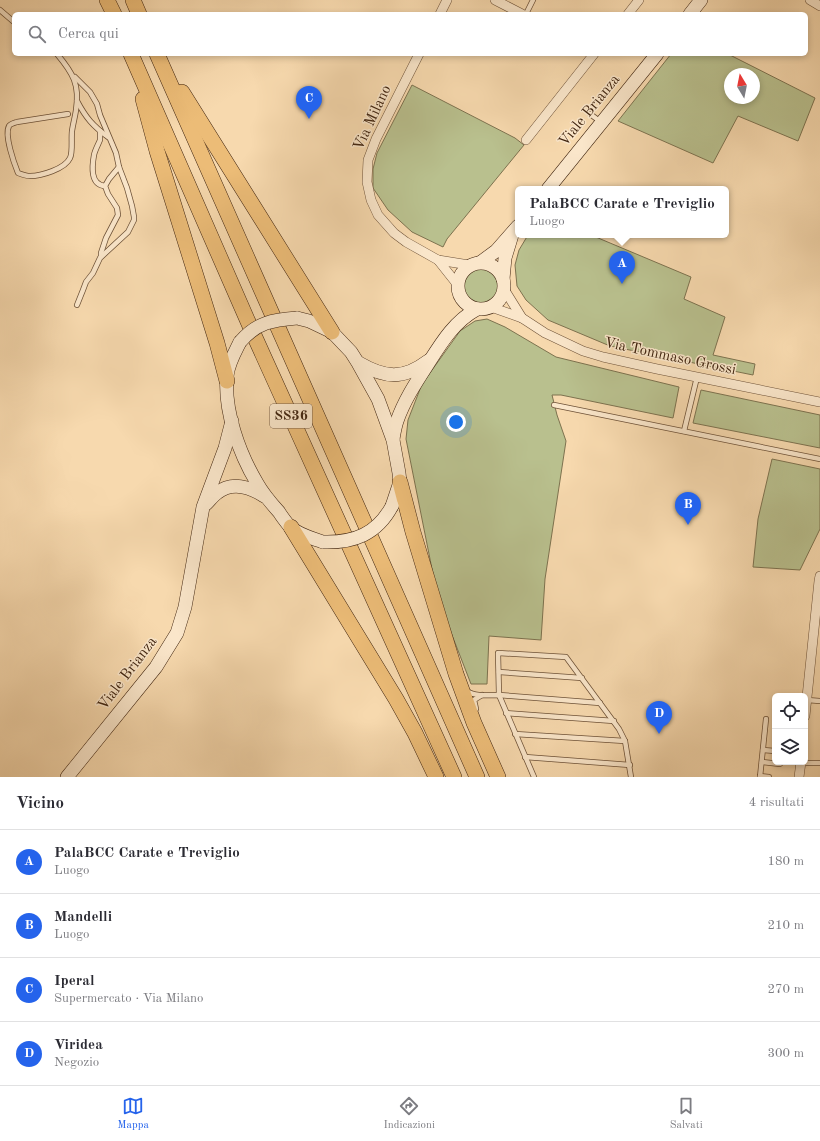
<!DOCTYPE html>
<html lang="it">
<meta charset="utf-8">
<style>
body{margin:0;font-family:"Old Standard TT",serif;background:#f7f7f7;color:#2b2b33}
.controls{position:absolute;right:12px;bottom:12px;display:grid;overflow:hidden;border-radius:6px;box-shadow:0 2px 6px #0003}
.controls button{width:36px;height:36px;display:grid;place-items:center;padding:0;border:0;border-bottom:1px solid #e1e1e2;background:#fff;color:#2b2b33;font:20px sans-serif}
.compass{position:absolute;left:724px;top:68px;width:36px;height:36px;border-radius:50%;background:#fff;box-shadow:0 2px 6px #0003;rotate:350deg}
.you{position:absolute;left:456px;top:422px;width:14px;height:14px;margin:-10px;border:3px solid #fff;border-radius:50%;background:#1a73e8;box-shadow:0 0 0 6px #1a73e833}
.badge{display:grid;place-items:center;width:26px;height:26px;border-radius:50%;background:#2563eb;color:#fff;font-size:13px;font-weight:700}
.pin{position:absolute;translate:-50% -33px;filter:drop-shadow(0 1px 2px #0008)}
.pin::after{content:'';position:absolute;top:21px;width:14px;height:12px;background:inherit;clip-path:polygon(0 0,100% 0,50% 100%)}
.popup{position:absolute;left:515px;top:186px;width:214px;height:52px;box-sizing:border-box;display:grid;place-content:center;border-radius:6px;background:#fff;filter:drop-shadow(0 1px 3px #0005);font-size:13px;white-space:nowrap;color:#7c7c81}
.popup b{font-size:15px;color:#2b2b33}
.popup::after{content:'';position:absolute;left:50%;top:100%;margin-left:-8px;border:8px solid transparent;border-top-color:#fff}
.list{margin:0;padding:0;list-style:none}
h2{display:flex;justify-content:space-between;align-items:center;height:52px;margin:0;padding:0 16px;font-size:17px}
h2 small{font-size:13px;font-weight:400;color:#7c7c81}
.list li{display:grid;grid-template-columns:26px 1fr auto;gap:12px;align-items:center;box-sizing:border-box;height:64px;padding:0 16px;border-top:1px solid #e1e1e2}
.list b{display:block;font-size:15px;white-space:nowrap}
.list p{margin:0;font-size:13px;white-space:nowrap;color:#7c7c81}
.list em{font-size:13px;font-style:normal;color:#7c7c81}
.icon{flex:none;width:22px;height:22px;fill:none;stroke:currentColor;stroke-width:2;stroke-linecap:round;stroke-linejoin:round}
.map{position:relative;flex:none;width:820px;height:777px;overflow:hidden}
.search{position:absolute;background:#fff;box-shadow:0 2px 6px #0003;left:12px;right:12px;top:12px;height:44px;display:flex;align-items:center;gap:10px;box-sizing:border-box;padding:0 14px;border-radius:6px;color:#7c7c81;font-size:15px}
.sheet{height:308px;background:#fff}
nav{display:flex;justify-content:space-around;align-items:center;box-sizing:border-box;height:56px;border-top:1px solid #e1e1e2;background:#fff;font-size:11px;color:#7c7c81}
nav a{display:grid;justify-items:center;gap:2px}
nav .on{color:#2563eb}
.map>svg:first-child{display:block}
.green{fill:#b9c08e;stroke:#7d724f;fill-rule:evenodd}
.lines{fill:none;stroke-linecap:round;stroke-linejoin:round}
.service-casing{stroke:#6e5238;stroke-width:6}
.minor-casing{stroke:#6e5238;stroke-width:10}
.secondary-casing{stroke:#412510;stroke-width:14}
.trunk-casing{stroke:#412510;stroke-width:16}
.service{stroke:#fae6ca;stroke-width:4.5}
.minor{stroke:#fae6ca;stroke-width:9}
.secondary{stroke:#fae6ca;stroke-width:13}
.trunk{stroke:#ecbc77;stroke-width:15}
.secondary-bridge-casing{stroke:#412510;stroke-width:14;stroke-linecap:butt}
.secondary-bridge{stroke:#fae6ca;stroke-width:13}
.labels{text-anchor:middle;dominant-baseline:central;stroke-width:3;stroke-linejoin:round;paint-order:stroke}
.shield{fill:#fae6ca;stroke:#785f48;stroke-width:1}
.shield-label{font-size:14px;font-weight:bold;fill:#412510}
.street-label{font-size:15px;fill:#412510;stroke:#fae6ca}
</style>
<div class="map">
<svg width="820" height="777" viewBox="0 0 820 777">
<rect width="100%" height="100%" fill="#f7d9ae"/>
<filter id="stains"><feTurbulence type="fractalNoise" baseFrequency=".005" numOctaves="4"/><feColorMatrix values="0 0 0 0 .2 0 0 0 0 .09 0 0 0 0 .02 0 0 0 .5 -.17"/></filter>
<radialGradient id="worn" r=".72"><stop offset=".6" stop-color="#630" stop-opacity="0"/><stop offset="1" stop-color="#630" stop-opacity=".3"/></radialGradient>
<!-- green -->
<g class="green">
<path d="M 671,54 L 728,54 L 815,98 L 798,141 L 738,116 L 713,163 L 618,121 ZM 730,74 L 754,74 L 754,98 L 730,98 Z"/>
<path d="M 412,85 L 515,138 L 524,145 L 447,239 L 443,247 L 412,232 L 388,210 L 373,188 L 373,169 L 377,153 Z"/>
<path d="M 528,235 L 591,235 L 691,277 L 684,299 L 725,317 L 713,355 L 755,364 L 753,375 L 610,346 L 548,320 L 526,300 L 517,286 L 515,265 L 519,250 Z"/>
<circle cx="481" cy="286" r="18"/>
<path d="M 487,319 L 505,327 L 556,357 L 679,387 L 673,418 L 561,395 L 552,395 L 557,415 L 566,441 L 545,579 L 541,640 L 489,636 L 487,684 L 471,684 L 438,599 L 406,439 L 408,420 L 422,384 L 460,331 L 475,321 Z"/>
<path d="M 701,390 L 820,415 L 820,448 L 693,423 Z"/>
<path d="M 772,459 L 820,469 L 820,529 L 800,570 L 753,567 L 758,519 Z"/>
</g>
<g class="lines">
<!-- service casing -->
<g class="service-casing">
<g id="service">
<path d="M 0,10 L 14,22"/>
<path d="M 526,14 L 533,0"/>
<path d="M 57,54 C 73,73 80,85 76,110 C 75,117 73,124 72,131 C 71,139 73,152 70,158 C 65,169 41,176 30,176 C 26,176 21,174 18,173 C 14,163 4,135 9,126 C 10,124 14,123 17,122 L 68,114"/>
<path d="M 75,77 L 90,92 L 97,104 L 100,115 L 116,153 L 119,167 L 127,188 L 132,206 L 134,217 L 134,220 L 128,232 L 100,258 L 93,273 L 86,282 L 83,290 L 77,305"/>
<path d="M 77,101 C 86,118 93,126 108,137"/>
<path d="M 590,114 L 601,122"/>
<path d="M 100,131 C 100,134 100,137 100,140 C 98,145 95,150 94,155 C 92,166 90,185 105,186"/>
<path d="M 101,256 L 101,253 L 106,238 L 118,215 L 117,208 L 108,194 L 105,186 L 109,179 L 119,167"/>
<path d="M 554,405 L 820,459"/>
<path d="M 684,431 L 697,377"/>
<path d="M 499,672 L 582,678"/>
<path d="M 467,691 C 475,697 489,695 499,695 L 600,703"/>
<path d="M 807,700 L 820,701"/>
<path d="M 476,709 L 474,700 L 482,695"/>
<path d="M 506,713 L 614,721"/>
<path d="M 515,734 L 625,741"/>
<path d="M 763,750 L 775,751"/>
<path d="M 525,757 L 630,765"/>
<path d="M 762,762 L 780,764"/>
<path d="M 800,763 L 820,763"/>
<path d="M 760,776 L 769,777"/>
<path d="M 534,777 L 499,695 L 498,653 L 566,657 L 619,729 L 625,741 L 631,777"/>
<path d="M 760,777 L 766,719"/>
</g>
</g>
<!-- minor casing -->
<g class="minor-casing">
<g id="minor">
<path d="M 495,0 L 522,14"/>
<path d="M 810,0 L 820,6"/>
<path d="M 440,14 L 447,0"/>
<path d="M 628,14 L 639,0"/>
<path d="M 419,54 L 376,139 L 368,160 L 367,182 L 371,200 L 378,215 L 394,233 L 406,242 L 438,260 L 469,265"/>
<path d="M 526,140 L 594,54"/>
<path d="M 438,260 L 457,284"/>
<path d="M 504,289 L 522,318"/>
<path d="M 491,307 L 522,318 L 545,333 L 583,351 L 603,357 L 657,369 L 820,402"/>
<path d="M 805,716 L 819,581 L 820,576"/>
<path d="M 799,777 L 801,762"/>
</g>
</g>
<!-- secondary casing -->
<g class="secondary-casing">
<g id="secondary">
<path d="M 690,14 L 701,0"/>
<path d="M 548,189 L 657,54"/>
<path d="M 481,262 L 496,251 L 518,226"/>
<circle cx="481" cy="286" r="23"/>
<path d="M 503,279 L 505,258 L 512,235"/>
<path d="M 297,318 L 309,321 L 332,332 L 351,352 L 358,363 L 378,399 L 393,440 L 399,473 L 400,482 L 392,506"/>
<path d="M 240,342 C 235,352 228,364 227,376 C 224,411 239,453 257,483 C 263,494 271,503 279,512 C 282,517 286,522 290,527 C 299,535 312,538 323,542"/>
<path d="M 359,363 C 385,378 403,380 428,361"/>
<path d="M 393,439 C 394,433 395,427 397,421 C 404,401 415,384 426,367 C 440,345 453,322 477,309"/>
<path d="M 206,504 C 210,500 213,496 217,493 C 232,481 250,487 264,496"/>
<path d="M 67,777 L 156,667 L 177,633 L 185,607 L 203,507 L 225,448 L 232,421"/>
</g>
</g>
<!-- trunk casing -->
<g class="trunk-casing">
<g id="trunk">
<path d="M 107,0 L 114,14"/>
<path d="M 133,0 L 139,14"/>
<path d="M 131,54 L 253,333 L 454,777"/>
<path d="M 157,54 L 477,777"/>
<path d="M 182,92 L 332,332"/>
<path d="M 143,99 L 157,151 L 217,343 L 227,381"/>
<path d="M 400,482 L 413,532 L 456,674 L 474,723 L 498,777"/>
<path d="M 291,527 L 396,699 L 415,733 L 436,777"/>
</g>
</g>
<!-- service -->
<use href="#service" class="service"/>
<!-- minor -->
<use href="#minor" class="minor"/>
<!-- secondary -->
<use href="#secondary" class="secondary"/>
<!-- trunk -->
<use href="#trunk" class="trunk"/>
<!-- secondary-bridge casing -->
<g class="secondary-bridge-casing">
<g id="secondary-bridge">
<path d="M 240,342 C 257,322 273,320 297,318"/>
<path d="M 323,542 C 354,543 377,534 392,506"/>
</g>
</g>
<!-- secondary-bridge -->
<use href="#secondary-bridge" class="secondary-bridge"/>
</g>
<g class="labels">
<!-- shield labels -->
<rect class="shield" x="270" y="404" width="42" height="24" rx="3"/>
<g class="shield-label">
<text x="291" y="416">SS36</text>
</g>
<!-- street labels -->
<g class="street-label">
<text transform="translate(590 111) rotate(-51)">Viale Brianza</text>
<text transform="translate(373 118) rotate(-65)">Via Milano</text>
<text transform="translate(670 357) rotate(12)">Via Tommaso Grossi</text>
<text transform="translate(128 674) rotate(-53)">Viale Brianza</text>
</g>
</g>
<rect width="100%" height="100%" filter="url(#stains)"/>
<rect width="100%" height="100%" fill="url(#worn)"/>
</svg>
<div class="controls">
<button><svg class="icon" aria-label="locate" viewBox="0 0 24 24"><circle cx="12" cy="12" r="6"/><path d="M12 2v4M12 18v4M2 12h4M18 12h4"/></svg></button>
<button><svg class="icon" aria-label="layers" viewBox="0 0 24 24"><path d="M12 4l9 5-9 5-9-5zM3 14l9 5 9-5"/></svg></button>
</div>
<svg class="compass" viewBox="-18 -18 36 36"><path d="M0-13l5 13h-10z" fill="#e53935"/><path d="M0 13l5-13h-10z" fill="#7c7c81"/></svg>
<div class="you"></div>
<div class="pin badge" style="left:622px;top:284px">A</div>
<div class="popup"><b>PalaBCC Carate e Treviglio</b>Luogo</div>
<div class="pin badge" style="left:688px;top:525px">B</div>
<div class="pin badge" style="left:309px;top:119px">C</div>
<div class="pin badge" style="left:659px;top:734px">D</div>
<div class="search"><svg class="icon" aria-label="search" viewBox="0 0 24 24"><circle cx="10" cy="10" r="6"/><path d="M15 15l6 6"/></svg>Cerca qui</div>
</div>
<section class="sheet">
<h2>Vicino<small>4 risultati</small></h2>
<ul class="list">
<li><span class="badge">A</span><div><b>PalaBCC Carate e Treviglio</b><p>Luogo</p></div><em>180 m</em></li>
<li><span class="badge">B</span><div><b>Mandelli</b><p>Luogo</p></div><em>210 m</em></li>
<li><span class="badge">C</span><div><b>Iperal</b><p>Supermercato · Via Milano</p></div><em>270 m</em></li>
<li><span class="badge">D</span><div><b>Viridea</b><p>Negozio</p></div><em>300 m</em></li>
</ul>
</section>
<nav>
<a class="on"><svg class="icon" aria-label="map" viewBox="0 0 24 24"><path d="M3 6l6-2 6 2 6-2v14l-6 2-6-2-6 2zM9 4v14M15 6v14"/></svg>Mappa</a>
<a><svg class="icon" aria-label="directions" viewBox="0 0 24 24"><path d="M12 3l9 9-9 9-9-9zM9 14v-3h6M13 9l2 2-2 2"/></svg>Indicazioni</a>
<a><svg class="icon" aria-label="saved" viewBox="0 0 24 24"><path d="M7 4h10v16l-5-4-5 4z"/></svg>Salvati</a>
</nav>
